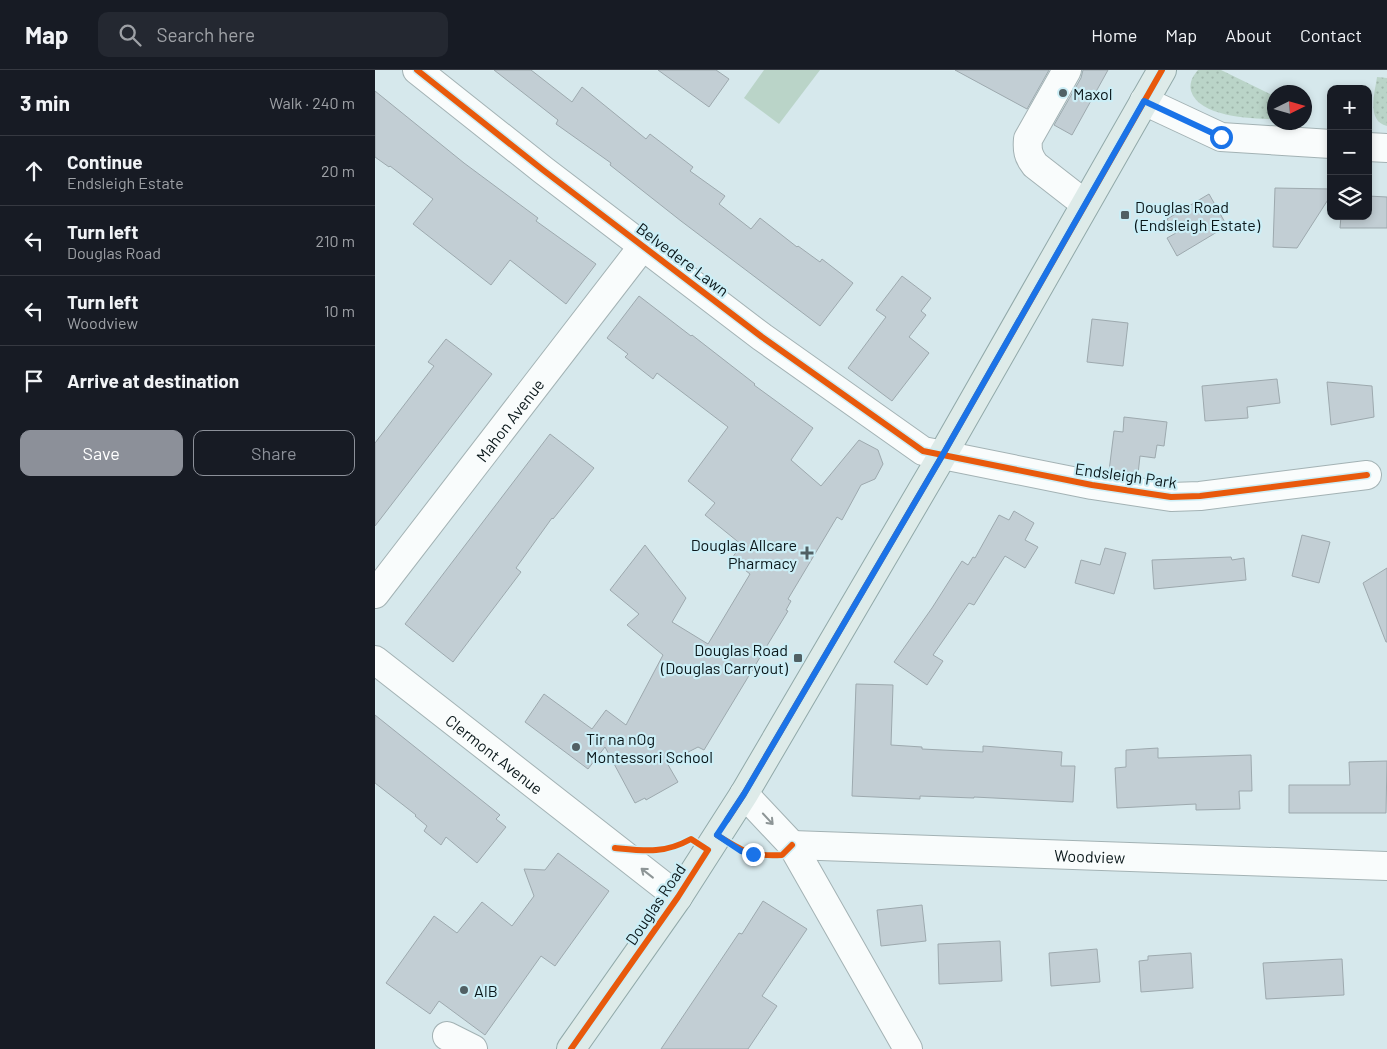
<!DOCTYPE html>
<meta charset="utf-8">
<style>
body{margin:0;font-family:Barlow,sans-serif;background:#242831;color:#f1f3f6}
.controls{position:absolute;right:15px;top:15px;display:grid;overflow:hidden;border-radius:10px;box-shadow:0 2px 8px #0003}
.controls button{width:45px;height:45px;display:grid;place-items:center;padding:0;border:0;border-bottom:1px solid #363941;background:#171b24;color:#f1f3f6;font:25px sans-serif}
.compass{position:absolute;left:892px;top:15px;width:45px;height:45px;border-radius:50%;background:#171b24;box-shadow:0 2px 8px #0003;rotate:85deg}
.stop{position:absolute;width:15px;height:15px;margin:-11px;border:4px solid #1a73e8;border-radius:50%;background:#fff}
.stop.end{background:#1a73e8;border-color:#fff;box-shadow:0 1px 5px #0008}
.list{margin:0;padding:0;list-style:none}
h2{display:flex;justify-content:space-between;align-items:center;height:65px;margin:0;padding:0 20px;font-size:21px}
h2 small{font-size:16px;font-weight:400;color:#9ea1a6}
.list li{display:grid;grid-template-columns:32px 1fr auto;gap:15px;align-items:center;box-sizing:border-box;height:70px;padding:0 20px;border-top:1px solid #363941}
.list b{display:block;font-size:19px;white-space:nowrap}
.list p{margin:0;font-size:16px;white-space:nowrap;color:#9ea1a6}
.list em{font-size:16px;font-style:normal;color:#9ea1a6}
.actions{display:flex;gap:10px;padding:15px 20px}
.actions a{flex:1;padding:11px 0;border:1px solid #8c9099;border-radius:10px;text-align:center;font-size:18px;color:#8c9099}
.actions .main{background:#8c9099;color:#fff}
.icon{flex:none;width:28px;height:28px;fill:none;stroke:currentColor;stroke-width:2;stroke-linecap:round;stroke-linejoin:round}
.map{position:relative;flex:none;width:1012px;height:979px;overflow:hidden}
header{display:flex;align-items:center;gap:30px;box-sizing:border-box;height:70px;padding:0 25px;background:#171b24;border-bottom:1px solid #363941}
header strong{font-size:24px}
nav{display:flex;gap:28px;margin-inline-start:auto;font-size:18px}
.search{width:350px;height:45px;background:#242831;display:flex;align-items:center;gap:12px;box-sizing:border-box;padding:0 18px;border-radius:10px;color:#9ea1a6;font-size:19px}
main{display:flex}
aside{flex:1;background:#171b24}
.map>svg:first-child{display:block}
.grass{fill:url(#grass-dots)}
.pitch{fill:#bad4c8}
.building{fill:#c2ced4;stroke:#9da9ae}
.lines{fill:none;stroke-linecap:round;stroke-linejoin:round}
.minor-casing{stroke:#a3b2b4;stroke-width:30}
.major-casing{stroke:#91a9a9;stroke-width:30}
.minor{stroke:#f9fcfc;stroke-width:28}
.major{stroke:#deebe9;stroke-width:28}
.cycleway-casing{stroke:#cceef6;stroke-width:9}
.cycleway{stroke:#e8590c;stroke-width:6}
.oneway{stroke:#8d9596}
.route{stroke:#1a73e8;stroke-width:6}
.poi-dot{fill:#516064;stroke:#cceef6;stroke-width:2}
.labels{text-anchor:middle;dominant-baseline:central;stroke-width:4.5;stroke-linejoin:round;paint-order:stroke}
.poi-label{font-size:16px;fill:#0a171a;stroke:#cceef6;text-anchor:start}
.street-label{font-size:16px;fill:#0a171a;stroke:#cceef6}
</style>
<header>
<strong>Map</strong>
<div class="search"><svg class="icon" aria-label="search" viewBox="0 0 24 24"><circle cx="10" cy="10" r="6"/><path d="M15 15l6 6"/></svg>Search here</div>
<nav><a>Home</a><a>Map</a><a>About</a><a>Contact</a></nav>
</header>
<main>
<aside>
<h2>3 min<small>Walk · 240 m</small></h2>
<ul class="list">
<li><svg class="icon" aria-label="ahead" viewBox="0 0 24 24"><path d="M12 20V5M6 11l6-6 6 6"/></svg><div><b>Continue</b><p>Endsleigh Estate</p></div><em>20 m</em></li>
<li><svg class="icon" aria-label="left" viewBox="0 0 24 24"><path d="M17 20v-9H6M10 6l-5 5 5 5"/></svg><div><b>Turn left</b><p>Douglas Road</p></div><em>210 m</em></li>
<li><svg class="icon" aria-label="left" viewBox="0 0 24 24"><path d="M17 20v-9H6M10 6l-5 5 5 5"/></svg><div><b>Turn left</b><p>Woodview</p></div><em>10 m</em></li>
<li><svg class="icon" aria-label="arrive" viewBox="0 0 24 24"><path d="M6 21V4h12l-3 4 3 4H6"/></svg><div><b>Arrive at destination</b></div></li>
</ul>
<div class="actions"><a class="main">Save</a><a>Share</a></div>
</aside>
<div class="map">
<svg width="1012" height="979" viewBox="0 0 1012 979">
<defs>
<pattern id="grass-dots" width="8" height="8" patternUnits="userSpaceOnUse" patternTransform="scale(1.25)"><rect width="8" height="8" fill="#bad4c8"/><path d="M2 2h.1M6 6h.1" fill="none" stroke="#9fb5ab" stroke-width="1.8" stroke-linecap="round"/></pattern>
</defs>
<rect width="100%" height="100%" fill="#d6e8ec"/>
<!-- grass -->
<g class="grass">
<path d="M 823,0 L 846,0 L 897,25 L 899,27 L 899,49 C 877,49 824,47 816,21 C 814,12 818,6 823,0 Z"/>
<path d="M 1002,7 L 1012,8 L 1012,56 C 991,51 1000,22 1002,7 Z"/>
</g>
<!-- pitch -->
<path class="pitch" d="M 389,0 L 445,0 L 404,54 L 369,28 Z"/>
<!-- building -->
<g class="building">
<path d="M 119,0 L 156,0 L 197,32 L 207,17 L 271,69 L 275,64 L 318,97 L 315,101 L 350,126 L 344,134 L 376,159 L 385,148 L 422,177 L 423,176 L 445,192 L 447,189 L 478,213 L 445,256 L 306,151 L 235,95 L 236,93 L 181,54 L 183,50 Z"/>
<path d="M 283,0 L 341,0 L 354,9 L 334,37 Z"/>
<path d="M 580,0 L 674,0 L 652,39 Z"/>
<path d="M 708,0 L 733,0 L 697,65 L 679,55 L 706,8 Z"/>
<path d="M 0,21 L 89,93 L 163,148 L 161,151 L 221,194 L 191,234 L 135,190 L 116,215 L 38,154 L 58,129 L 15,96 L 14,97 L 0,87 Z"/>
<path d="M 900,118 L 956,119 L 956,125 L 922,178 L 898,177 Z"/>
<path d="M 834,124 L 852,156 L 802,186 L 792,168 L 801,163 L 792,149 Z"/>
<path d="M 993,126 L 1012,127 L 1012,158 L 965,158 L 966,146 L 993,146 Z"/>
<path d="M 527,206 L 556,228 L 546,241 L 551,245 L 534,267 L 554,283 L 517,331 L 473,298 L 511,247 L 501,240 Z"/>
<path d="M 264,226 L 316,266 L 317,265 L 380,314 L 379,315 L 438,358 L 416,390 L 446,416 L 484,370 L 503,380 L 508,394 L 500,409 L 486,415 L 467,450 L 462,447 L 413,529 L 416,531 L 411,540 L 413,541 L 329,680 L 323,677 L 292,693 L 303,712 L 271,730 L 270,728 L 260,733 L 230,677 L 213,699 L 150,652 L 169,624 L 217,659 L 231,640 L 251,655 L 288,585 L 252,555 L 264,544 L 235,520 L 270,475 L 311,528 L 297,552 L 333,574 L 375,504 L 356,489 L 367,475 L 330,445 L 340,433 L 313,411 L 353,357 L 282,303 L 278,309 L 250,287 L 253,284 L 232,268 Z"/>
<path d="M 717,249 L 753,253 L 748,296 L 712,292 Z"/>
<path d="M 71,269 L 117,304 L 0,456 L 0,373 L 59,296 L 53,292 Z"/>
<path d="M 902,309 L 905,333 L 872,337 L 873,348 L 830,351 L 827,316 Z"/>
<path d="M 952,312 L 997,316 L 999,347 L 956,355 Z"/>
<path d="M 749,347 L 792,352 L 789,376 L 782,375 L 780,388 L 765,386 L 763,404 L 734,401 L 739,361 L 748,362 Z"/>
<path d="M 175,364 L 219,398 L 178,449 L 177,448 L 141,498 L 146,502 L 78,592 L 30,554 Z"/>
<path d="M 639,441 L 659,453 L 650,470 L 663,477 L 650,498 L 630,486 L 599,535 L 594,533 L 558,585 L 568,591 L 552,615 L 519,592 L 557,538 L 587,491 L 593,495 L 598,487 L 600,488 L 624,445 L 634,450 Z"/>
<path d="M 927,465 L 955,472 L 944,513 L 917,506 Z"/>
<path d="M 730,478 L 751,483 L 739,524 L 700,513 L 706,490 L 725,495 Z"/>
<path d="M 856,487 L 857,490 L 869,488 L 871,510 L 779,519 L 777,490 Z"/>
<path d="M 1012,498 L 1012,572 L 1011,572 L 988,513 Z"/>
<path d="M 481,614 L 518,615 L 516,675 L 547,677 L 547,679 L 608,682 L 608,676 L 687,682 L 686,696 L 700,696 L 698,732 L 599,727 L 599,728 L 545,726 L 545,729 L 477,726 Z"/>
<path d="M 0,645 L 125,745 L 121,749 L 131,757 L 102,793 L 71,767 L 66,775 L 49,761 L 52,756 L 40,746 L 41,745 L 0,713 Z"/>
<path d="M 783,678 L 783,688 L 876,685 L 877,721 L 864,721 L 865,739 L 821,740 L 821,734 L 742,738 L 740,698 L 751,697 L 751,680 Z"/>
<path d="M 1012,691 L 1011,743 L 914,743 L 914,715 L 975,715 L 974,692 Z"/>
<path d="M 183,783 L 234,821 L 180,896 L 166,886 L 110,965 L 64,931 L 55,944 L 11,913 L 59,846 L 82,863 L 107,832 L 137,856 L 159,826 L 149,799 L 170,800 Z"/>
<path d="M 388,831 L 432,859 L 387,926 L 402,936 L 373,979 L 286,979 L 364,863 L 367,864 Z"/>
<path d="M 547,835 L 551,871 L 506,876 L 502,840 Z"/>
<path d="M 625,871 L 627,911 L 564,914 L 563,874 Z"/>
<path d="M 722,879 L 725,912 L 676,916 L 674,883 Z"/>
<path d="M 816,883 L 818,918 L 766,922 L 764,891 L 773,890 L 773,886 Z"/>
<path d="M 967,889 L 969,925 L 891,929 L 888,893 Z"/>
</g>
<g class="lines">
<!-- minor casing -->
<g class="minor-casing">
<g id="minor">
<path d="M 42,0 L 168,100 L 387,267 L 548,381 L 717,415 L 796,427 L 825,426 L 992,405"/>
<path d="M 692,0 L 653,69 C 652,80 653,86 660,95 L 710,134"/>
<path d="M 769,31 L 846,67 L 956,74"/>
<path d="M 993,77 L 1012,78"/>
<path id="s1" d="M 0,524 L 268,176"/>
<path id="s2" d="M 0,590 L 303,827"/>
<path d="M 369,724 L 417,775 L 533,979"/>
<path id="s3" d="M 417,775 L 1012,796"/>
<path d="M 72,966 L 98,979"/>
</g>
</g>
<!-- major casing -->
<g class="major-casing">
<path id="major" d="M 196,979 L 303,827 L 369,724 L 567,386 L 787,0"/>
</g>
<!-- minor -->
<use href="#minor" class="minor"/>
<!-- major -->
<use href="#major" class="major"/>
<!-- cycleway casing -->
<g class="cycleway-casing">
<g id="cycleway">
<path d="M 42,0 L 168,100 L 387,267 L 548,381 L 717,415 L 796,427 L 825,426 L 992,405"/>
<path d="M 352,750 L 369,724 L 567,386 L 787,0"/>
<path d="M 342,765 C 367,781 376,787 407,785 L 417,775"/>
<path d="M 196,979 L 303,827 L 333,780 L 316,769 C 289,784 270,781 240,778"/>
</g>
</g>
<!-- cycleway -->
<use href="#cycleway" class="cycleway"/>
</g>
<!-- one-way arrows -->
<defs><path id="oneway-shaft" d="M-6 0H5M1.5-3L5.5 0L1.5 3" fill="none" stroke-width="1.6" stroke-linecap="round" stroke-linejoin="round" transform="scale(1.25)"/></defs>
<g class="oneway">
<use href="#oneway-shaft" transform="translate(393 749) rotate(47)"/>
<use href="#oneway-shaft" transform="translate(272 803) rotate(-142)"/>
</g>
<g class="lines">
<!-- route -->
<path class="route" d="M 378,784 L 366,781 L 342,765 L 369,724 L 567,386 L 769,31 L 846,67"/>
</g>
<!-- markers -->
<g class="poi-dot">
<circle cx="688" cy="23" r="5"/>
<rect x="745" y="140" width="10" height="10" rx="2.5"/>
<path d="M429.5 475.5h5v5h5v5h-5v5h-5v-5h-5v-5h5z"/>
<rect x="418" y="583" width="10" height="10" rx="2.5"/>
<circle cx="201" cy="677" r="5"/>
<circle cx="89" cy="920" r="5"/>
</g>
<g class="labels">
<!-- poi labels -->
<g class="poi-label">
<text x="698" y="23">Maxol</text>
<text x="760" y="136">Douglas Road<tspan x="760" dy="18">(Endsleigh Estate)</tspan></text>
<text x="422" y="474" text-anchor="end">Douglas Allcare<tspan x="422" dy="18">Pharmacy</tspan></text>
<text x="413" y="579" text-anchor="end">Douglas Road<tspan x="413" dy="18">(Douglas Carryout)</tspan></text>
<text x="211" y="668">Tir na nOg<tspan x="211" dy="18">Montessori School</tspan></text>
<text x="99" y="920">AIB</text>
</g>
<!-- street labels -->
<g class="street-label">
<text transform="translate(308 189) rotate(37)">Belvedere Lawn</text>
<text stroke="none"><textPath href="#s1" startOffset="220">Mahon Avenue</textPath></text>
<text transform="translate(751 405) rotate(8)">Endsleigh Park</text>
<text stroke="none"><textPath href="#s2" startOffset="152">Clermont Avenue</textPath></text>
<text stroke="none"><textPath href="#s3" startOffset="298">Woodview</textPath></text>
<text transform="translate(280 834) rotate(-56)">Douglas Road</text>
</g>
</g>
</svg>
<div class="controls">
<button>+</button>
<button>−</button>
<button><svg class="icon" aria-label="layers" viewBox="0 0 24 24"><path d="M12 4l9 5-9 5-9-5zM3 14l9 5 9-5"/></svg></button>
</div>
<svg class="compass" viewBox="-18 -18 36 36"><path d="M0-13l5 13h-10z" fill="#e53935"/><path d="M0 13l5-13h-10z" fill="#9ea1a6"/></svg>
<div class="stop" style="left:846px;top:67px"></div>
<div class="stop end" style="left:378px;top:784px"></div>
</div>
</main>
